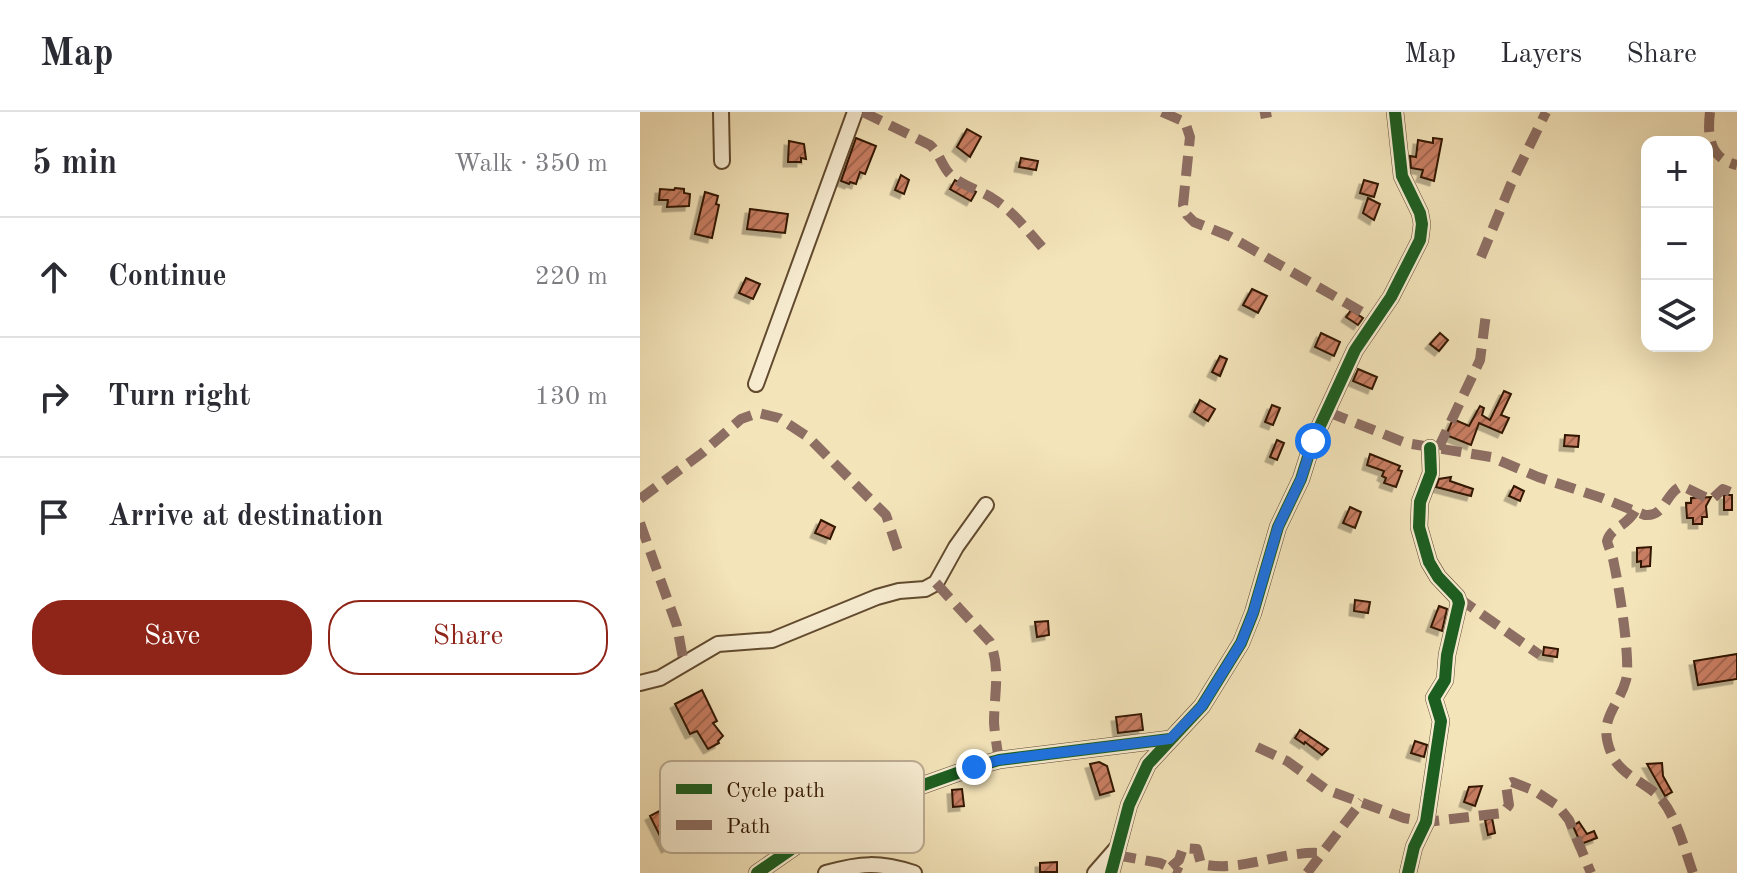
<!DOCTYPE html>
<meta charset="utf-8">
<style>
body{margin:0;font-family:"Old Standard TT",serif;background:#f2f2f3;color:#2b2b33}
.controls{position:absolute;right:24px;top:24px;display:grid;overflow:hidden;border-radius:16px;box-shadow:0 8px 32px #0002}
.controls button{width:72px;height:72px;display:grid;place-items:center;padding:0;border:0;border-bottom:2px solid #e1e1e2;background:#fff;color:#2b2b33;font:40px sans-serif}
.stop{position:absolute;width:24px;height:24px;margin:-18px;border:6px solid #1a73e8;border-radius:50%;background:#fff}
.stop.end{background:#1a73e8;border-color:#fff;box-shadow:0 2px 8px #0008}
.list{margin:0;padding:0;list-style:none}
h2{display:flex;justify-content:space-between;align-items:center;height:104px;margin:0;padding:0 32px;font-size:34px}
h2 small{font-size:26px;font-weight:400;color:#7c7c81}
.list li{display:grid;grid-template-columns:52px 1fr auto;gap:24px;align-items:center;box-sizing:border-box;height:120px;padding:0 32px;border-top:2px solid #e1e1e2}
.list b{display:block;font-size:30px;white-space:nowrap}
.list em{font-size:26px;font-style:normal;color:#7c7c81}
.actions{display:flex;gap:16px;padding:24px 32px}
.actions a{flex:1;padding:18px 0;border:2px solid #8f2418;border-radius:32px;text-align:center;font-size:28px;color:#8f2418}
.actions .main{background:#8f2418;color:#fff}
.icon{flex:none;width:44px;height:44px;fill:none;stroke:currentColor;stroke-width:2;stroke-linecap:round;stroke-linejoin:round}
.map{position:relative;flex:none;width:1097px;height:761px;overflow:hidden}
header{display:flex;align-items:center;gap:48px;box-sizing:border-box;height:112px;padding:0 40px;background:#fff;border-bottom:2px solid #e1e1e2}
header strong{font-size:38px}
nav{display:flex;gap:44px;margin-inline-start:auto;font-size:28px}
main{display:flex}
aside{flex:1;background:#fff}
.map>svg:first-child{display:block}
.building{fill:url(#building-hatch);stroke:#301600;stroke-width:2;filter:url(#shadow)}
.lines{fill:none;stroke-linecap:round;stroke-linejoin:round}
.minor-casing{stroke:#614a2e;stroke-width:18}
.minor{stroke:#f8edd2;stroke-width:14}
.quiet{stroke:#8d6e63;stroke-width:10;stroke-dasharray:20 10;stroke-linecap:butt}
.cycleway-casing{stroke:#f8edd2;stroke-width:17}
.cycleway{stroke:#1b5e20;stroke-width:12}
.route{stroke:#1a73e8;stroke-width:10}
.key{fill:#f8edd2;stroke:#bcac93;stroke-width:2}
.key-label{font-size:22px;fill:#301600}
</style>
<header>
<strong>Map</strong>
<nav><a>Map</a><a>Layers</a><a>Share</a></nav>
</header>
<main>
<aside>
<h2>5 min<small>Walk · 350 m</small></h2>
<ul class="list">
<li><svg class="icon" aria-label="ahead" viewBox="0 0 24 24"><path d="M12 20V5M6 11l6-6 6 6"/></svg><div><b>Continue</b></div><em>220 m</em></li>
<li><svg class="icon" aria-label="right" viewBox="0 0 24 24"><path d="M7 20v-9h11M14 6l5 5-5 5"/></svg><div><b>Turn right</b></div><em>130 m</em></li>
<li><svg class="icon" aria-label="arrive" viewBox="0 0 24 24"><path d="M6 21V4h12l-3 4 3 4H6"/></svg><div><b>Arrive at destination</b></div></li>
</ul>
<div class="actions"><a class="main">Save</a><a>Share</a></div>
</aside>
<div class="map">
<svg width="1097" height="761" viewBox="0 0 1097 761">
<defs>
<pattern id="building-hatch" width="6" height="6" patternUnits="userSpaceOnUse" patternTransform="scale(2)"><rect width="6" height="6" fill="#c97e64"/><path d="M-1 1l2-2M0 6l6-6M5 7l2-2" fill="none" stroke="#a46650"/></pattern>
<filter id="shadow"><feDropShadow dx="-4.5" dy="4.5" stdDeviation="0" flood-color="#0004"/></filter>
</defs>
<rect width="100%" height="100%" fill="#f4e4ba"/>
<filter id="stains"><feTurbulence type="fractalNoise" baseFrequency=".0025" numOctaves="4"/><feColorMatrix values="0 0 0 0 .2 0 0 0 0 .09 0 0 0 0 .02 0 0 0 .5 -.17"/></filter>
<radialGradient id="worn" r=".72"><stop offset=".6" stop-color="#630" stop-opacity="0"/><stop offset="1" stop-color="#630" stop-opacity=".3"/></radialGradient>
<!-- building -->
<g class="building">
<path d="M 327,17 L 341,25 L 330,45 L 317,35 Z"/>
<path d="M 216,26 L 236,34 L 225,62 L 220,60 L 216,72 L 210,70 L 209,72 L 201,69 Z"/>
<path d="M 793,26 L 802,27 L 794,69 L 781,65 L 783,58 L 771,56 L 770,44 L 776,45 L 778,28 L 793,31 Z"/>
<path d="M 149,29 L 164,32 L 166,47 L 161,46 L 161,50 L 148,50 Z"/>
<path d="M 381,46 L 398,49 L 396,58 L 379,55 Z"/>
<path d="M 261,63 L 269,68 L 264,82 L 255,78 Z"/>
<path d="M 315,68 L 336,80 L 331,89 L 310,77 Z"/>
<path d="M 724,68 L 738,72 L 734,85 L 720,81 Z"/>
<path d="M 35,76 L 44,77 L 44,81 L 50,82 L 49,94 L 27,95 L 28,88 L 19,88 L 20,77 L 34,78 Z"/>
<path d="M 65,80 L 78,84 L 76,92 L 79,93 L 72,126 L 55,122 Z"/>
<path d="M 728,86 L 740,92 L 734,108 L 723,101 Z"/>
<path d="M 110,97 L 148,102 L 145,121 L 107,117 Z"/>
<path d="M 106,166 L 120,172 L 113,187 L 99,181 Z"/>
<path d="M 612,177 L 627,184 L 618,201 L 603,193 Z"/>
<path d="M 711,198 L 723,206 L 718,213 L 706,205 Z"/>
<path d="M 681,221 L 700,230 L 694,244 L 675,235 Z"/>
<path d="M 800,221 L 808,228 L 799,239 L 790,232 Z"/>
<path d="M 580,244 L 587,247 L 580,264 L 572,260 Z"/>
<path d="M 718,257 L 737,265 L 732,277 L 713,269 Z"/>
<path d="M 864,279 L 871,282 L 861,303 L 869,306 L 862,321 L 839,311 L 831,333 L 806,323 L 813,307 L 829,314 L 840,294 L 844,296 L 842,303 L 850,308 Z"/>
<path d="M 560,288 L 575,297 L 568,309 L 554,300 Z"/>
<path d="M 632,293 L 640,296 L 633,313 L 625,310 Z"/>
<path d="M 925,323 L 939,324 L 938,335 L 924,334 Z"/>
<path d="M 637,328 L 644,331 L 637,348 L 630,345 Z"/>
<path d="M 730,342 L 760,354 L 758,358 L 762,359 L 756,375 L 744,371 L 746,366 L 742,364 L 744,359 L 727,353 Z"/>
<path d="M 811,365 L 810,369 L 833,377 L 831,384 L 796,375 L 799,367 Z"/>
<path d="M 874,374 L 884,379 L 880,389 L 869,384 Z"/>
<rect x="1084" y="383" width="8" height="15"/>
<path d="M 1071,385 L 1066,394 L 1067,405 L 1062,405 L 1062,412 L 1053,412 L 1053,406 L 1047,406 L 1046,391 L 1051,391 L 1051,386 Z"/>
<path d="M 710,395 L 721,400 L 715,416 L 703,411 Z"/>
<path d="M 181,408 L 195,415 L 190,427 L 175,421 Z"/>
<path d="M 1011,435 L 1010,454 L 1001,455 L 1001,449 L 997,450 L 997,436 Z"/>
<path d="M 715,488 L 730,490 L 728,501 L 714,499 Z"/>
<path d="M 799,494 L 807,497 L 802,519 L 791,515 Z"/>
<path d="M 408,509 L 409,523 L 397,525 L 395,510 Z"/>
<path d="M 904,535 L 918,537 L 917,545 L 903,543 Z"/>
<path d="M 1097,542 L 1097,567 L 1058,573 L 1054,549 Z"/>
<path d="M 62,578 L 77,609 L 73,611 L 83,624 L 78,629 L 79,631 L 68,637 L 57,619 L 50,622 L 35,592 Z"/>
<path d="M 501,602 L 503,618 L 478,621 L 476,605 Z"/>
<path d="M 660,618 L 688,637 L 682,643 L 665,630 L 664,632 L 655,626 Z"/>
<path d="M 775,629 L 787,633 L 784,645 L 771,641 Z"/>
<path d="M 459,650 L 467,654 L 474,679 L 460,683 L 450,652 Z"/>
<path d="M 1022,651 L 1023,664 L 1032,680 L 1025,684 L 1007,652 Z"/>
<path d="M 842,674 L 835,694 L 824,690 L 829,675 Z"/>
<path d="M 322,677 L 324,694 L 313,695 L 312,678 Z"/>
<path d="M 52,682 L 60,696 L 64,694 L 73,711 L 26,736 L 10,704 Z"/>
<path d="M 852,706 L 855,721 L 848,723 L 845,708 Z"/>
<path d="M 939,710 L 947,722 L 954,719 L 957,726 L 941,732 L 933,714 Z"/>
<path d="M 417,750 L 417,760 L 400,760 L 400,751 Z"/>
</g>
<g class="lines">
<!-- minor casing -->
<g class="minor-casing">
<g id="minor">
<path d="M 81,0 L 82,49"/>
<path d="M 116,272 L 215,0"/>
<path d="M 0,571 L 20,566 L 78,532 L 132,528 L 237,485 L 259,479 L 285,477 L 296,471 L 316,435 L 346,393"/>
<path d="M 117,761 L 202,702 L 334,655 L 359,648 L 530,627"/>
<path d="M 186,761 C 221,751 239,750 274,761"/>
<path d="M 455,761 L 476,737"/>
<path d="M 471,761 L 489,693 L 508,652 L 562,594 L 601,531 L 613,501 L 638,415 L 661,367 L 673,329 L 715,238 L 751,185 L 780,128 L 782,112 L 780,101 L 762,64 L 755,0"/>
<path d="M 768,761 L 774,735 L 786,710 L 801,609 L 794,586 L 805,568 L 807,543 L 819,491 L 817,485 L 798,465 L 789,450 L 779,415 L 780,390 L 791,361 L 790,336"/>
</g>
</g>
<!-- minor -->
<use href="#minor" class="minor"/>
<!-- quiet -->
<g class="quiet">
<path d="M 223,0 L 290,33 C 299,41 301,51 308,60 C 319,73 338,77 352,86 C 372,98 386,117 402,135"/>
<path d="M 522,0 L 545,10 L 550,25 L 543,93 L 547,103 L 554,110 L 589,124 L 736,208"/>
<path d="M 1070,0 C 1067,25 1070,47 1097,53"/>
<path d="M 620,2 L 631,0"/>
<path d="M 841,145 L 871,72 L 906,0"/>
<path d="M 688,300 L 766,331 L 851,345 L 898,365 L 962,386 L 1005,403 C 1026,405 1025,380 1042,374 L 1071,388 L 1083,377 L 1097,383"/>
<path d="M 798,337 L 840,248 L 846,202"/>
<path d="M 0,387 L 62,341 L 101,307 L 118,301 L 139,306 L 168,325 L 246,403 L 258,439"/>
<path d="M 995,399 C 986,415 971,415 967,429 C 969,437 973,444 974,452 C 979,474 991,549 986,568 C 978,597 956,607 972,643 C 981,664 1008,671 1022,688 C 1037,707 1045,738 1053,761"/>
<path d="M 0,411 L 37,514 L 44,552"/>
<path d="M 296,471 L 350,530 C 361,556 354,583 354,611 C 355,623 357,636 359,648"/>
<path d="M 817,485 L 900,543"/>
<path d="M 617,635 L 647,649 L 687,678 L 764,706 L 786,710 L 863,701 L 869,693 L 866,673 L 872,670 L 895,679 L 918,694 L 929,708 L 951,761"/>
<path d="M 476,743 L 520,751 L 541,761"/>
<path d="M 531,755 L 539,748 L 543,736 L 557,737 L 561,752 C 602,761 639,739 680,741"/>
<path d="M 667,761 L 722,689"/>
</g>
<!-- cycleway casing -->
<g class="cycleway-casing">
<g id="cycleway">
<path d="M 117,761 L 202,702 L 334,655 L 359,648 L 530,627"/>
<path d="M 471,761 L 489,693 L 508,652 L 562,594 L 601,531 L 613,501 L 638,415 L 661,367 L 673,329 L 715,238 L 751,185 L 780,128 L 782,112 L 780,101 L 762,64 L 755,0"/>
<path d="M 768,761 L 774,735 L 786,710 L 801,609 L 794,586 L 805,568 L 807,543 L 819,491 L 817,485 L 798,465 L 789,450 L 779,415 L 780,390 L 791,361 L 790,336"/>
</g>
</g>
<!-- cycleway -->
<use href="#cycleway" class="cycleway"/>
</g>
<g class="lines">
<!-- route -->
<path class="route" d="M 334,655 L 359,648 L 530,627 L 562,594 L 601,531 L 613,501 L 638,415 L 661,367 L 673,329"/>
</g>
<!-- legend -->
<rect x="20" y="649" width="264" height="92" rx="12" class="key"/>
<rect x="36" y="672" width="36" height="10" fill="#1b5e20"/>
<rect x="36" y="708" width="36" height="10" fill="#8d6e63"/>
<g class="key-label">
<text x="86" y="685">Cycle path</text>
<text x="86" y="721">Path</text>
</g>
<rect width="100%" height="100%" filter="url(#stains)"/>
<rect width="100%" height="100%" fill="url(#worn)"/>
</svg>
<div class="controls">
<button>+</button>
<button>−</button>
<button><svg class="icon" aria-label="layers" viewBox="0 0 24 24"><path d="M12 4l9 5-9 5-9-5zM3 14l9 5 9-5"/></svg></button>
</div>
<div class="stop" style="left:673px;top:329px"></div>
<div class="stop end" style="left:334px;top:655px"></div>
</div>
</main>
